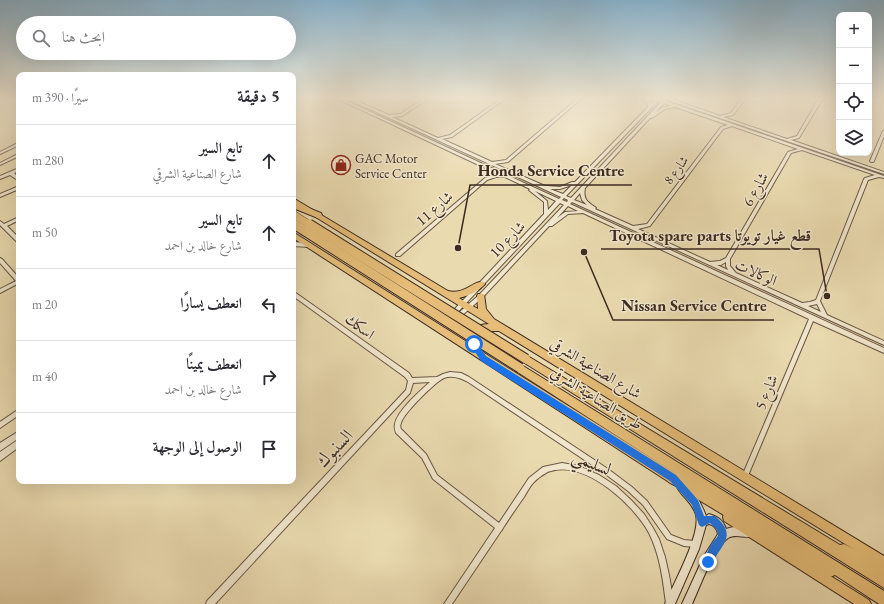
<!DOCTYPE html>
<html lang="ar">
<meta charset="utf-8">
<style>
body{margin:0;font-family:"EB Garamond",Amiri,serif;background:#f2f2f3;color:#2b2b33;direction:rtl}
.controls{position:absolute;right:12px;top:12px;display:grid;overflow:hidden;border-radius:8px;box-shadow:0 4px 16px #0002}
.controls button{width:36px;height:36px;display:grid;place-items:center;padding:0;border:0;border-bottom:1px solid #e1e1e2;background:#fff;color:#2b2b33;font:20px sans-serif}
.stop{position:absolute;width:12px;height:12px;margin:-9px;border:3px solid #1a73e8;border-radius:50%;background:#fff}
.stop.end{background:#1a73e8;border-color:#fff;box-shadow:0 1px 4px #0008}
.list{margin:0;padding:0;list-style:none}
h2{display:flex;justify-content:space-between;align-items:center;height:52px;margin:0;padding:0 16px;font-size:17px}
h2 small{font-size:13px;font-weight:400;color:#7c7c81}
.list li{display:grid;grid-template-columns:26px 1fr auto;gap:12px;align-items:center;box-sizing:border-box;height:72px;padding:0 16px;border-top:1px solid #e1e1e2}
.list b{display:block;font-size:15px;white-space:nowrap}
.list p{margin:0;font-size:13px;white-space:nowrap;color:#7c7c81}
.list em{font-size:13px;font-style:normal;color:#7c7c81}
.icon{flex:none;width:22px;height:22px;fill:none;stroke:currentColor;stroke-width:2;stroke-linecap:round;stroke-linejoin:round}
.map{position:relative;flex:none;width:884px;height:604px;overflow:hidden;direction:ltr}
.search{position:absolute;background:#fff;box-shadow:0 4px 16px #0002;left:16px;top:16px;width:280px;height:44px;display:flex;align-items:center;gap:10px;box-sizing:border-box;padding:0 14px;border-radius:22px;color:#7c7c81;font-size:15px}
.panel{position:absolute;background:#fff;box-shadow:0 4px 16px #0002;left:16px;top:72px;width:280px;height:412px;border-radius:8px;direction:rtl}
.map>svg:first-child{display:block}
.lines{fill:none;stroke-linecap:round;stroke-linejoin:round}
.minor-casing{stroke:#685746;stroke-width:2}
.tertiary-casing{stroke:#685746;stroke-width:2}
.secondary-casing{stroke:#3d2b22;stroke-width:2}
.primary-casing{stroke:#3d2b22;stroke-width:2}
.trunk-casing{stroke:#3d2b22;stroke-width:2}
.minor{fill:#f1e7cc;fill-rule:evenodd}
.tertiary{fill:#f1e7cc;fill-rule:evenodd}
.secondary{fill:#f1e7cc;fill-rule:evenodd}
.primary{fill:#e5bd78;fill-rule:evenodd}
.trunk{fill:#e5bd78;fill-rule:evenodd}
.trunk-bridge-far1-casing{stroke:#3d2b22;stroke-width:8;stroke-linecap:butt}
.trunk-bridge-casing{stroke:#3d2b22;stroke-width:11;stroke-linecap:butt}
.trunk-bridge-far1{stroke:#e5bd78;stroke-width:7}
.trunk-bridge{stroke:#e5bd78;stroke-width:9}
.route{fill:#1a73e8}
.labels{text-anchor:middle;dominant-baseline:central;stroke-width:3;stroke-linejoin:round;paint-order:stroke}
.far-poi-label{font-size:13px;fill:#3d2b22;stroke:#f1e7cc;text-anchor:start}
.far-street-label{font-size:13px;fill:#3d2b22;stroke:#f1e7cc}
.street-label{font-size:15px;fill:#3d2b22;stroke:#f1e7cc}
.near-street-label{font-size:18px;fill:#3d2b22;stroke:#f1e7cc}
.leader{fill:none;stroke:#3d2b22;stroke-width:1.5}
.callout-dot{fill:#3d2b22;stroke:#f1e7cc;stroke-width:1.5}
.callout-label{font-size:16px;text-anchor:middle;font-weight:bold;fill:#3d2b22;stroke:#f1e7cc;stroke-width:3;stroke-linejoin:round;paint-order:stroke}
</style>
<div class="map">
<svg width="884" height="604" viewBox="0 0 884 604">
<rect width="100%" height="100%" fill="#eadab0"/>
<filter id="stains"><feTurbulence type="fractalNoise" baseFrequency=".005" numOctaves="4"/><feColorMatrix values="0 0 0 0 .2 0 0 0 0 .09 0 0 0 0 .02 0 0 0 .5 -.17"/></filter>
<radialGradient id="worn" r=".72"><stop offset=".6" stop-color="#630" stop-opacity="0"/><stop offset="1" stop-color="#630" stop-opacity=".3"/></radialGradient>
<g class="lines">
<!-- minor casing -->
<g class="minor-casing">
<g id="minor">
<path d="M 336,98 L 340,98 L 559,199 L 561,197 L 346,98 L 350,98 L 389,115 L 400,114 L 425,98 L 429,98 L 402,116 L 392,117 L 438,138 L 450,135 L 502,98 L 506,98 L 452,137 L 442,139 L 492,162 L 506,160 L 578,98 L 582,98 L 508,162 L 495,164 L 545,186 L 547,186 L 560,187 L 572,182 L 575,182 L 648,107 L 647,103 L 642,98 L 646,98 L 650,102 L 651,104 L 655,100 L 650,98 L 661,98 L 659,99 L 663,101 L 664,99 L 663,98 L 669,98 L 720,116 L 731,113 L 742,98 L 746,98 L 733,115 L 723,117 L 787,139 L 797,136 L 819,98 L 823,98 L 799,138 L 791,140 L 884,172 L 884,174 L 667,100 L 666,101 L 884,176 L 884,178 L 879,177 L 868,180 L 820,301 L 827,315 L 884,341 L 884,345 L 572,202 L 570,204 L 884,348 L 884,353 L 813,321 L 747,478 L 745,479 L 743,478 L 742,476 L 743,474 L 809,319 L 583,213 L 568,214 L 552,226 L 549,226 L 483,297 L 458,319 L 454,319 L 453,318 L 454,317 L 479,295 L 564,205 L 560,203 L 455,315 L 451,315 L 450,314 L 451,313 L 544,214 L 544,202 L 530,191 L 529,190 L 530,189 L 505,177 L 496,177 L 487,180 L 400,256 L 396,256 L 396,254 L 485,178 L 496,175 L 500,175 ZM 658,101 L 661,102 L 571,198 L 566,196 ZM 664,103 L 671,106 L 663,107 L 656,112 ZM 675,107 L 728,125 L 721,127 L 647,224 L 633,226 L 595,209 L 596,208 L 595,207 C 587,202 583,199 585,188 L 650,118 L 652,118 L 665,109 ZM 732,126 L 798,149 L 788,152 L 726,258 L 720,261 L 710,262 L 638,229 L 650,226 L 723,129 ZM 802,150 L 875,175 L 865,178 L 864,179 L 816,300 L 810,302 L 802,303 L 736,273 L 730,266 L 730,259 L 791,153 ZM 572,185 L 563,194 L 550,189 L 560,189 ZM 535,191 L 556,201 L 548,210 L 547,201 ZM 580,193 L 582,200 L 587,205 L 574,200 ZM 564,198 L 568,200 L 567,202 L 562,200 ZM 568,206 L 578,211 L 565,212 L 557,218 ZM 726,262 L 726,266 L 728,270 L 717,265 L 721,265 ZM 817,304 L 821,312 L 808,306 Z"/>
<path d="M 883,131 L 884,131 L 884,136 L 874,161 L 873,162 L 871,162 L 870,161 Z"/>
<path d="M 18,143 L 19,143 L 19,145 L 0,154 L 0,152 Z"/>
<path d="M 18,154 L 19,154 L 19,156 L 0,165 L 0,163 Z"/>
<path d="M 19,168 L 19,171 L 14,173 L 19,178 L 19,181 L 10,175 L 0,179 L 0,176 Z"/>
<path d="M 19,186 L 19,189 L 0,197 L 0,194 Z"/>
<path d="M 19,217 L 19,220 L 7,226 L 19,238 L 19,243 L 17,242 L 0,225 L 0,221 L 4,224 Z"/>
<path d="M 0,258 L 2,259 L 19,278 L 19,283 L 0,293 L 0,289 L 16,281 L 0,263 Z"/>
<path d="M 293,291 L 409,373 L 412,378 L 437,377 L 443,374 L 450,372 L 461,373 L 469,377 L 608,469 L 632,487 L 647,501 L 671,535 L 684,540 L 695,541 L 697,542 L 698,544 L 697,546 L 695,547 L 684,546 L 667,539 L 643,505 L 628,491 L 604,473 L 468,382 C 461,378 452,375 444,378 C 435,382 403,414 401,423 C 400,425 400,427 401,429 L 426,454 L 437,475 L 499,523 L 529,478 L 543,467 L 562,463 L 579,466 L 599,475 L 616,486 L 631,500 L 644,514 L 653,528 L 659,539 L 665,557 L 669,575 L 674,604 L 666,604 C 663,580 660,555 649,533 C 634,505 589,464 555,470 C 552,471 548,471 546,473 C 542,475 537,479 534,482 C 530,486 527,492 524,497 C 517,507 510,517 503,528 L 502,530 L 501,531 L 452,604 L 444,604 L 495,528 L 433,479 L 422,458 L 396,433 C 395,430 394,427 395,424 C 397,411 420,391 430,382 L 413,383 L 410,393 L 215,604 L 206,604 L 207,601 L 406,390 L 408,381 L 405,377 L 293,296 Z"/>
<path d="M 19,409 L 19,415 L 0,428 L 0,422 Z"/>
</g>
</g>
<!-- tertiary casing -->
<g class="tertiary-casing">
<g id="tertiary">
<path d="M 293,242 L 309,243 L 312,245 L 309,247 L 293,246 Z"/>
<path d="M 19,431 L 19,438 L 0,451 L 0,443 Z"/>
<path d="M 19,439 L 19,447 L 0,461 L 0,452 Z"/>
</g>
</g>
<!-- secondary casing -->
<g class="secondary-casing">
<path id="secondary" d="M 682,482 C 693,487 702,505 706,516 L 709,514 C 718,517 723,520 726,529 C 735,526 744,526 752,530 L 754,533 L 752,536 C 745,539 736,533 728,538 C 713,549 700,587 692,604 L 682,604 L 704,556 L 718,534 C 717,529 714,525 709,524 L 706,525 L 699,549 L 675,604 L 665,604 C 673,584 701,535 696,515 C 693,503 682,497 677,487 L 679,484 Z"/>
</g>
<!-- primary casing -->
<g class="primary-casing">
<g id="primary">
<path d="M 293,198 L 448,291 C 466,295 473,280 484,282 L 485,284 C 479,291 468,296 459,298 L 478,309 L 477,296 L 478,294 L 484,294 L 486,309 L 494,319 L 884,556 L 884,568 L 499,331 L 485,331 L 477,336 L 478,342 L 484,353 L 680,476 L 681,480 L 680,484 L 676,485 L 672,484 L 293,238 L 293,232 L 470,344 C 470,341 468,337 469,334 C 472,327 482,324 489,324 L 293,203 Z"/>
<path d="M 728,512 L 869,600 L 871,604 L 854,604 L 724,521 L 723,517 L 724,513 Z"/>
</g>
</g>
<!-- trunk casing -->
<g class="trunk-casing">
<g id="trunk">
<path d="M 293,202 L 321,213 L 322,215 L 318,218 L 293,208 Z"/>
<path d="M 526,355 L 840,545 L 844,544 L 884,564 L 884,588 L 523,362 L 521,359 L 523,356 Z"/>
<path d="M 520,364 L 884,591 L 884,604 L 879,604 L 835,575 L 830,577 L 825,576 L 669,482 L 667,478 L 669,474 L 673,472 L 676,474 L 516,371 L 515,368 L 516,365 Z"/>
</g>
</g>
<!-- minor -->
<use href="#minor" class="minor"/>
<!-- tertiary -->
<use href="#tertiary" class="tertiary"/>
<!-- secondary -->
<use href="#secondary" class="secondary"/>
<!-- primary -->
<use href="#primary" class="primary"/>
<!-- trunk -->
<use href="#trunk" class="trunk"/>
<!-- trunk-bridge-far1 casing -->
<g class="trunk-bridge-far1-casing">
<g id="trunk-bridge-far1">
<path d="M 293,214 L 310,225"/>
<path d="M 293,223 L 296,225"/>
</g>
</g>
<!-- trunk-bridge casing -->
<g class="trunk-bridge-casing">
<g id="trunk-bridge">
<path d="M 294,224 L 520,368"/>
<path d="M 309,224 L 526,359"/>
</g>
</g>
<!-- trunk-bridge-far1 -->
<use href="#trunk-bridge-far1" class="trunk-bridge-far1"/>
<!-- trunk-bridge -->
<use href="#trunk-bridge" class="trunk-bridge"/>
</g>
<!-- sky -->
<linearGradient id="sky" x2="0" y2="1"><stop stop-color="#89b6d3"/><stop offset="0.54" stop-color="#f6eedb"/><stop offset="1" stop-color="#f6eedb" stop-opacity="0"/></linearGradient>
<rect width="884" height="182" fill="url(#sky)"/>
<!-- route -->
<path class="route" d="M 471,341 L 476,341 L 486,356 L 676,475 L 698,500 L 704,516 L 715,516 C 738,536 722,543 711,565 L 704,565 L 703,562 L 711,544 L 718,536 L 717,530 L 710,523 L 702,527 L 699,525 L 692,505 L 670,481 L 481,361 L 471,346 Z"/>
<!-- icons -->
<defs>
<g id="shop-ring" transform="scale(1)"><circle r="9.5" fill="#f1e7cc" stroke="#8f2418" stroke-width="1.5"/><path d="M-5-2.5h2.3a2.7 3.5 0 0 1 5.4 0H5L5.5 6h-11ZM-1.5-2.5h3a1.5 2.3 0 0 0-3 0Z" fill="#8f2418"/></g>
</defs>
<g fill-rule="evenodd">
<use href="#shop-ring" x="341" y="165"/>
</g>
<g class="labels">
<!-- far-poi labels -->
<g class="far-poi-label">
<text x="355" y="158">GAC Motor<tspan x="355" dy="15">Service Center</tspan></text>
</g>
<!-- far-street labels -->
<g class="far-street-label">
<text transform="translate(676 170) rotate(-53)">شارع 8</text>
</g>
<!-- street labels -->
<g class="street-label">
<text transform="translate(755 189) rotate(-60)">شارع 6</text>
<text transform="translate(434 208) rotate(-41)">شارع 11</text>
<text transform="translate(507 239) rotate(-46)">شارع 10</text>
<text transform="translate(756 272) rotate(24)">الوكالات</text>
<text transform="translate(360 326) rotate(36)">اسكك</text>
<text transform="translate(596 368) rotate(31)">شارع الصناعية الشرقي</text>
<text transform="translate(766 392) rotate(-67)">شارع 5</text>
<text transform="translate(597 398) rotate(32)">طريق الصناعية الشرقي</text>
</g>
<!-- near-street labels -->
<g class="near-street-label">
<text transform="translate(334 448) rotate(-47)">السنبوك</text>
<text transform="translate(592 462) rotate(23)">لسليمي</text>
</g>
</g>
<!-- callouts -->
<path class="leader" d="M458 248L470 185H632M827 296L819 249H601M584 252L613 320H774"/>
<g class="callout-dot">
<circle cx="458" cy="248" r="4"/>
<circle cx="827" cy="296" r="4"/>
<circle cx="584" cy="252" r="4"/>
</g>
<g class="callout-label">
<text x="551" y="176">Honda Service Centre</text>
<text x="710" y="241">Toyota spare parts قطع غيار تويوتا</text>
<text x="694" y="311">Nissan Service Centre</text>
</g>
<rect width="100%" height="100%" filter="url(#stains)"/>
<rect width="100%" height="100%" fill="url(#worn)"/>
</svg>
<div class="controls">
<button>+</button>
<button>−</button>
<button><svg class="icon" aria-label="locate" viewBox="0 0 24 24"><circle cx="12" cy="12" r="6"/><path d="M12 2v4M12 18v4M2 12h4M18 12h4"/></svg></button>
<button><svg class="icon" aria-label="layers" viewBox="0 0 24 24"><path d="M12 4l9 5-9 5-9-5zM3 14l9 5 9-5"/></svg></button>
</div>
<div class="stop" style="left:474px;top:344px"></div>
<div class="stop end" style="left:708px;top:562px"></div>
<div class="search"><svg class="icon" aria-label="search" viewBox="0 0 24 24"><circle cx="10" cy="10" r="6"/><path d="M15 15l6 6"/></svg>ابحث هنا</div>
<section class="panel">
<h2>5 دقيقة<small>سيرًا · 390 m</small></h2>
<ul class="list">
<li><svg class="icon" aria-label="ahead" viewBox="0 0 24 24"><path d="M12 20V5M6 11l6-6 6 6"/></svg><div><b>تابع السير</b><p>شارع الصناعية الشرقي</p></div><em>280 m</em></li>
<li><svg class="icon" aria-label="ahead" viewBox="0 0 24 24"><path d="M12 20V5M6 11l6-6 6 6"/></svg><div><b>تابع السير</b><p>شارع خالد بن احمد</p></div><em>50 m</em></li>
<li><svg class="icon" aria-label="left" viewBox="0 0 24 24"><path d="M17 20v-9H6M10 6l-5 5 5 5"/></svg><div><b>انعطف يسارًا</b></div><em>20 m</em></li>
<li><svg class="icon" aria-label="right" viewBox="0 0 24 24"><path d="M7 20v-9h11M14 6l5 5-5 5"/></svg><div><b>انعطف يمينًا</b><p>شارع خالد بن احمد</p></div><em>40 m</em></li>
<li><svg class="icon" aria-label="arrive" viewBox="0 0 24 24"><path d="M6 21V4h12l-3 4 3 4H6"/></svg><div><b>الوصول إلى الوجهة</b></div></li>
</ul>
</section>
</div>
